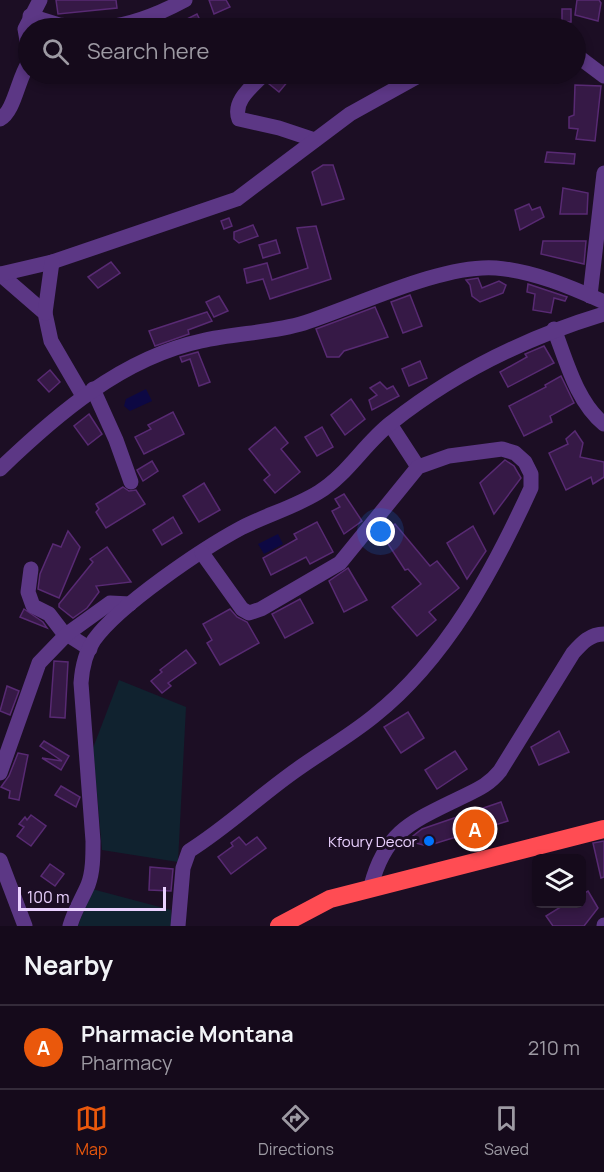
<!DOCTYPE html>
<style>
body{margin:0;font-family:Manrope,sans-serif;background:#221828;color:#f1f3f6}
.controls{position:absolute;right:18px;bottom:18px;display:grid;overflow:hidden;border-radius:9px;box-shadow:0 3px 9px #0003}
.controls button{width:54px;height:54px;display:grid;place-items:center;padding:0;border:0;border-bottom:2px solid #342b3a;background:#150a1b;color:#f1f3f6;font:30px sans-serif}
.scale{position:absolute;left:18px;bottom:15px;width:148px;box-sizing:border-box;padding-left:6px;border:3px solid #ead1ff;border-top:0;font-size:16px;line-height:21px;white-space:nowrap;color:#ead1ff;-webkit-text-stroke:4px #1c0e24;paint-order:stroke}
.you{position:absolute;left:381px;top:532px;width:21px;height:21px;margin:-15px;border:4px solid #fff;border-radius:50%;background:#1a73e8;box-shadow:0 0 0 9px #1a73e833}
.badge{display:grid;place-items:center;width:39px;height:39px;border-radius:50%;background:#ea580c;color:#fff;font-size:20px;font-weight:700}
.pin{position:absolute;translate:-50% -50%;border:3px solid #fff;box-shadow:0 2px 6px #0006}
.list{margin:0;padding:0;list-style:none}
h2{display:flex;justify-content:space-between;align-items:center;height:78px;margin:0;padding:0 24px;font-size:26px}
h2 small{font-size:20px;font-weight:400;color:#9d9aa3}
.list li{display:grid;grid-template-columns:39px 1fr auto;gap:18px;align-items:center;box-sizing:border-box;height:84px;padding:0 24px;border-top:2px solid #342b3a}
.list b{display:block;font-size:22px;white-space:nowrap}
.list p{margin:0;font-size:20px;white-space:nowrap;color:#9d9aa3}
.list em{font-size:20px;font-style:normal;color:#9d9aa3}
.icon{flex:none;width:33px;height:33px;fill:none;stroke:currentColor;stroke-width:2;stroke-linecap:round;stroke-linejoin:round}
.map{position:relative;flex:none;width:604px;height:926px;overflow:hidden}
.search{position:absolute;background:#150a1b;box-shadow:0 3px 9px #0003;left:18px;right:18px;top:18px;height:66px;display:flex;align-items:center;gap:15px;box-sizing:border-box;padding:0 21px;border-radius:33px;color:#9d9aa3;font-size:22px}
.sheet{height:162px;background:#150a1b}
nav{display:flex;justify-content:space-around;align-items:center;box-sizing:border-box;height:84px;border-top:2px solid #342b3a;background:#150a1b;font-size:16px;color:#9d9aa3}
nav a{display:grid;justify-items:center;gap:3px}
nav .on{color:#ea580c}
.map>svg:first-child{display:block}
.green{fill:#10222f}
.water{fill:#0d0843}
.building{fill:#361946;stroke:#582a73;stroke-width:1.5}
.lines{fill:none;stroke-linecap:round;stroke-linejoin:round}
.minor{stroke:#5c3785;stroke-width:15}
.highway{stroke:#ff4c53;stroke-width:18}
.poi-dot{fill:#0074fc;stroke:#1c0e24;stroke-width:2}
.labels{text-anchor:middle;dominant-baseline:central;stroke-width:6;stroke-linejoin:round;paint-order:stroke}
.poi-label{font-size:15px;fill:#ead1ff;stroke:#1c0e24;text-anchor:end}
</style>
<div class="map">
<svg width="604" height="926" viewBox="0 0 604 926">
<rect width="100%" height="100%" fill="#1c0e24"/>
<!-- green -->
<g class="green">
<path d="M 119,680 L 186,707 L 178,862 L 102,850 L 93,748 Z"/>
<path d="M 92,889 L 171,910 L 173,926 L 78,926 Z"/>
</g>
<!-- water -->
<g class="water">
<path d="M 146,389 L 152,401 L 130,411 L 124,406 L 126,399 Z"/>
<path d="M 278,534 L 283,544 L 264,554 L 258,544 Z"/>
</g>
<!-- building -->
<g class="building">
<path d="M 56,0 L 116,0 L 117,8 L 58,14 Z"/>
<path d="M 209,0 L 226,0 L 230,7 L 214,14 Z"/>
<path d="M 577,0 L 599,0 L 601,3 L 598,21 L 575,15 Z"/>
<rect x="562" y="9" width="9" height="13"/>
<path d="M 197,14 L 204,28 L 169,28 Z"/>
<path d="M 273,74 L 294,74 L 279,92 L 268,83 Z"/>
<path d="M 575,85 L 601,86 L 595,141 L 576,139 L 578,129 L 569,128 L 569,117 L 574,115 Z"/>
<path d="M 547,152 L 575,154 L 574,164 L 545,162 Z"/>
<path d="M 323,165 L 333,165 L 344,199 L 322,205 L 312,172 Z"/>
<path d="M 563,188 L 588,193 L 587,214 L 560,214 Z"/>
<path d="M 529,204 L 532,210 L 540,207 L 544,217 L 520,230 L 515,210 Z"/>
<path d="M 229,218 L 232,226 L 224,229 L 221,221 Z"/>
<path d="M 253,225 L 258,236 L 239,243 L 234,239 L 234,232 Z"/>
<path d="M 316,226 L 331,279 L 270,299 L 263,279 L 247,283 L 244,269 L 267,263 L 272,280 L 308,268 L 297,228 Z"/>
<path d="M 276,240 L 280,253 L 263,258 L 259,245 Z"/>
<path d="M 543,241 L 586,241 L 584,264 L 541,254 Z"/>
<path d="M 111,262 L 120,273 L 98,288 L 88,277 Z"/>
<path d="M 478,278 L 482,288 L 499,281 L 506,285 L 503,293 L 480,302 L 472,296 L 470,285 L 466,280 Z"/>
<path d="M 528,284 L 567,297 L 565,301 L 554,298 L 551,313 L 533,310 L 535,294 L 527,292 Z"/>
<path d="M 410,295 L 422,326 L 403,333 L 391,302 Z"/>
<path d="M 219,296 L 228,311 L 214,317 L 206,302 Z"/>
<path d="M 375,307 L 388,337 L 344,351 L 339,357 L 327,357 L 316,329 Z"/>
<path d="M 207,312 L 212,321 L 188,330 L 189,334 L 155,346 L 149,331 Z"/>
<path d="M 544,346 L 554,363 L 508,387 L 500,372 L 527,357 L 525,354 Z"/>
<path d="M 198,352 L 210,382 L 199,386 L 190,359 L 182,362 L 180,357 Z"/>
<path d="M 420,361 L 427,378 L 409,386 L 402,369 Z"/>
<path d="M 50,370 L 60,382 L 49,392 L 38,380 Z"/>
<path d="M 561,376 L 574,403 L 550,416 L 552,422 L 524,436 L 509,406 L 546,387 L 545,385 Z"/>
<path d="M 380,382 L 387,389 L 393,386 L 399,396 L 372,410 L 369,400 L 377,395 L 370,388 Z"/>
<path d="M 351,399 L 365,419 L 345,435 L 331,415 Z"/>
<path d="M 173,412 L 184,434 L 144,454 L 135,437 L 151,429 L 148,425 Z"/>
<path d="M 89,414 L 102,434 L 88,445 L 74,426 Z"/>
<path d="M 275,427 L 288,443 L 281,449 L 300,472 L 275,493 L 264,480 L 270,475 L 249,449 Z"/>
<path d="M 322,427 L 333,447 L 317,456 L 305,437 Z"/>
<path d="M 575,431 L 583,443 L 580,457 L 604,462 L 604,477 L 593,484 L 591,477 L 566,490 L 549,453 L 568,444 L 566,439 Z"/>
<path d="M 505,460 L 514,466 L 521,478 L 494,514 L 480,483 Z"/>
<path d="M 152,461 L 158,471 L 143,481 L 137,470 Z"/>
<path d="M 204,483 L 220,510 L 199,522 L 183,496 Z"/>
<path d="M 123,487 L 129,491 L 136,490 L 145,504 L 106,528 L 96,512 L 99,509 L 96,504 Z"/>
<path d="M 344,494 L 362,521 L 344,534 L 332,511 L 340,507 L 335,499 Z"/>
<path d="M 173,517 L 182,533 L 162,545 L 153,530 Z"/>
<path d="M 317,522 L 333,552 L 310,564 L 306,557 L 271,575 L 263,558 L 297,539 L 294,534 Z"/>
<path d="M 395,524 L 430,566 L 437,561 L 459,588 L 429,612 L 436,620 L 417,636 L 392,607 L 421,584 L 408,569 L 405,570 L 381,533 Z"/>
<path d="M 473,526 L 486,551 L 467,579 L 447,543 Z"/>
<path d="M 68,531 L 80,547 L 59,598 L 38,589 L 40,574 L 53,544 L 61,547 Z"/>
<path d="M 107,547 L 131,582 L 96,586 L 99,592 L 87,608 L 73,618 L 59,607 L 59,604 L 93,562 L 90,559 Z"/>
<path d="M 348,568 L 367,600 L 344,612 L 329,581 Z"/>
<path d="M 300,599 L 313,623 L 285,638 L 272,614 Z"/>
<path d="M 24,609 L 43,622 L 47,628 L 20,617 Z"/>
<path d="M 230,609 L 237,617 L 247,622 L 259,643 L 220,665 L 207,643 L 212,640 L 203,624 Z"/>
<path d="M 186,650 L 196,663 L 168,683 L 171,686 L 162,693 L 151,681 L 162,672 L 160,670 Z"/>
<path d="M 54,661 L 68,662 L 65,718 L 50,717 Z"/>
<path d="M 7,686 L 19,691 L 10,715 L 0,711 Z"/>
<path d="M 408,712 L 424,738 L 401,753 L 384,727 Z"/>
<path d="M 559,731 L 569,752 L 539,765 L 531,747 Z"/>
<path d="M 44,741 L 69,756 L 61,770 L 42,758 L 62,761 L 40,746 Z"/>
<path d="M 455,751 L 467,769 L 437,789 L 425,770 Z"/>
<path d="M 18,753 L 28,755 L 19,800 L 9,798 L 10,791 L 1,787 L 9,776 Z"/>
<path d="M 61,786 L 80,797 L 76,807 L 55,795 Z"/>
<path d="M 501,802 L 508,821 L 427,846 L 412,842 L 413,836 L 422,829 Z"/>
<path d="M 31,815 L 46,826 L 31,846 L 17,836 L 24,827 L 19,824 L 25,817 L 27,820 Z"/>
<path d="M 239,837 L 246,845 L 257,837 L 266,848 L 231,874 L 218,857 L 233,846 L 231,843 Z"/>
<path d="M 604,841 L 604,877 L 601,878 L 593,843 Z"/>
<path d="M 50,864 L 64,874 L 55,886 L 41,876 Z"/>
<path d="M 150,867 L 173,869 L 171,891 L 149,890 Z"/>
<path d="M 588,891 L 598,908 L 584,926 L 553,926 L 546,916 L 567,903 L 582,903 L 582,895 Z"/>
</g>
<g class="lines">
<!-- minor -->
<g class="minor">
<path d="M 30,16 L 59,25 L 88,28"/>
<path d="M 96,28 C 128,27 157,15 185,0"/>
<path d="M 307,28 L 308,27"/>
<path d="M 28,46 L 25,29 L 40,0"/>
<path d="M 576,55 L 604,76"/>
<path d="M 264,74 C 253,86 232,101 239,119 L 279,128 L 315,140"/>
<path d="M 0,119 C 14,112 18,79 28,64"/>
<path d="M 0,274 L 45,313 L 51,341 L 83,396"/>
<path d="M 1,274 L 52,262 L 237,199 L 350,114 L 422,74"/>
<path d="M 590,296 L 604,173"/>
<path d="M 45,313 L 52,262"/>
<path d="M 554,329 C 566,360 577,403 604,424"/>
<path d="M 93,389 L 116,440 L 131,482"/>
<path d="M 390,424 L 418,467"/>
<path d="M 0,469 C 56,415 122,358 201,341 C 235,333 271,333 304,323 C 357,306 442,264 496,268 C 533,271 571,287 604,302"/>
<path d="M 31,569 L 28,592 L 33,606 L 49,614 L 62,631 L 90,649"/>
<path d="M 0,773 L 39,663 L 67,634 L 110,603 L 130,604"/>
<path d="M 0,860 L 25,926"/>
<path d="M 371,886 C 385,832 411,822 458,799 C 476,790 488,786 500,771 L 573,653 C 582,643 590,634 604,634"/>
<path d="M 70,926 C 74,911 82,899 88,885 C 93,872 93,856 93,841 L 81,683 C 82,669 85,653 94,640 C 119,605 202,549 241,528 C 266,515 295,507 319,492 C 347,475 365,443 391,423 C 454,373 528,337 604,314"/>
<path d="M 178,926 L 183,868 L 189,851 C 224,829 254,801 288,776 C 316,755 347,738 374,716 C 446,659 493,571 531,488 L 531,474 L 525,462 L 515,453 L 502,449 L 449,456 L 418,467 L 340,563 L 261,609 L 249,613 L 242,609 L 202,553"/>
<path d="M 604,926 L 604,925"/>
</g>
<!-- highway -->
<path class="highway" d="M 279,926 L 330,899 L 604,829"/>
</g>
<!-- markers -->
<circle class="poi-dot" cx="429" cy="841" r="6"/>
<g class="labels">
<!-- poi labels -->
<g class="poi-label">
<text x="417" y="841">Kfoury Decor</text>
</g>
</g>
</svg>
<div class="controls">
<button><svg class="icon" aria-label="layers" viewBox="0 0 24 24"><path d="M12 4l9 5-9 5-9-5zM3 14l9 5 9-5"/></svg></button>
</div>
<div class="scale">100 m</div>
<div class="you"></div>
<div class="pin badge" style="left:475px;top:829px">A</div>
<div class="search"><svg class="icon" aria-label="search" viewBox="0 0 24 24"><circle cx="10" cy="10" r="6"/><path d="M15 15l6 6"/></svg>Search here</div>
</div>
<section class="sheet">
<h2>Nearby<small></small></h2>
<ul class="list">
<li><span class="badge">A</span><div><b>Pharmacie Montana</b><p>Pharmacy</p></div><em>210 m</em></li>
</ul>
</section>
<nav>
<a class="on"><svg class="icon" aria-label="map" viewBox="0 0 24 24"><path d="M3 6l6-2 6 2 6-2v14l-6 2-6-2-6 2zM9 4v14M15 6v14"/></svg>Map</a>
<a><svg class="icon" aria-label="directions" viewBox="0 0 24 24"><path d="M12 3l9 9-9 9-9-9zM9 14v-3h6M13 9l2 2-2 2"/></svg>Directions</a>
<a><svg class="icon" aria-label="saved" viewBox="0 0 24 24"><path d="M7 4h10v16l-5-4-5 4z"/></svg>Saved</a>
</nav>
